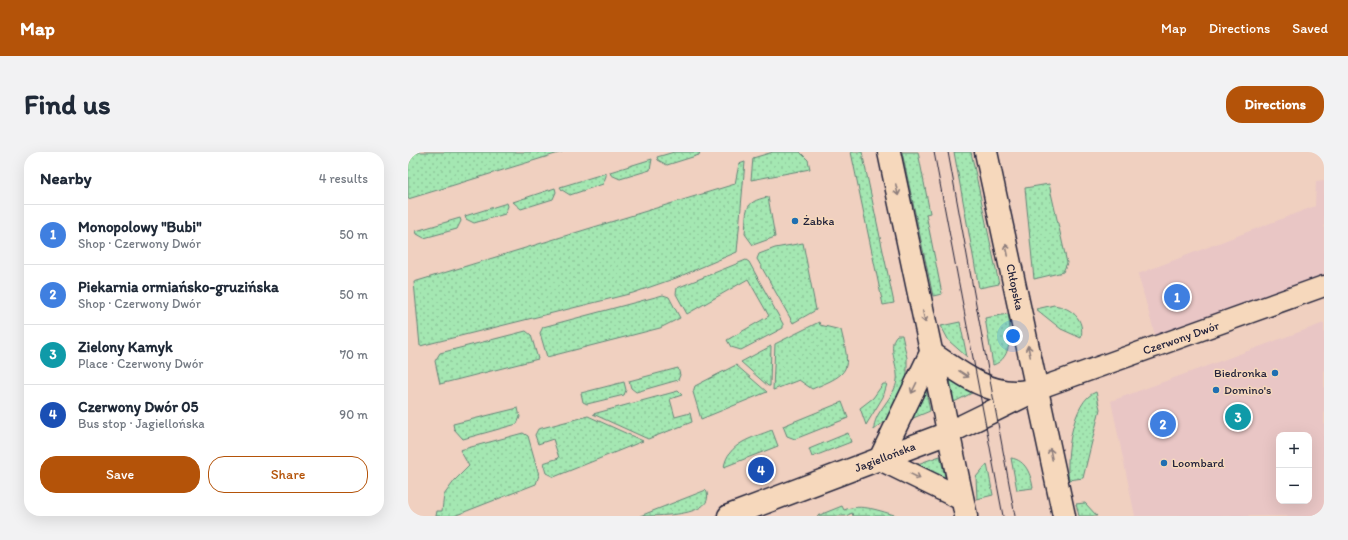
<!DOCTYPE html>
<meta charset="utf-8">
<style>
body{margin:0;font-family:Itim,sans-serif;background:#f2f2f3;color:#1f2937}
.controls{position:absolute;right:12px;bottom:12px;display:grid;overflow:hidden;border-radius:8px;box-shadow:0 4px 16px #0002}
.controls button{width:36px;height:36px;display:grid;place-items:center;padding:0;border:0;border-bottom:1px solid #e0e1e3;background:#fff;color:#1f2937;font:20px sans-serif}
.you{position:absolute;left:605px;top:184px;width:14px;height:14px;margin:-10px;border:3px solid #fff;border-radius:50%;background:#1a73e8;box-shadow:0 0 0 6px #1a73e833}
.badge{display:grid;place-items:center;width:26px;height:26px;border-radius:50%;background:#b45309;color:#fff;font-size:13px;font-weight:700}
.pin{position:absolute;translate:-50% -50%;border:2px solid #fff;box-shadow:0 1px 4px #0006}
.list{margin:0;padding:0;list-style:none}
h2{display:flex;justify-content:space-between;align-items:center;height:52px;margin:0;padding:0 16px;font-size:17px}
h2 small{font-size:13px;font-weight:400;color:#747a83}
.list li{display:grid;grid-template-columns:26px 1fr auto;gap:12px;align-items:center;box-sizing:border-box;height:60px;padding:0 16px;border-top:1px solid #e0e1e3}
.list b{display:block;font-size:15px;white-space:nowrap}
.list p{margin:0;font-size:13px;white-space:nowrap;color:#747a83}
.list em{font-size:13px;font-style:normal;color:#747a83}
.actions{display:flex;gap:8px;padding:12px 16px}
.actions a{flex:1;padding:9px 0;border:1px solid #b45309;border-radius:16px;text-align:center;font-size:14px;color:#b45309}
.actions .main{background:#b45309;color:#fff}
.map{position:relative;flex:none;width:916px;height:364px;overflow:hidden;border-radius:16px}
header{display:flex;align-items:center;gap:24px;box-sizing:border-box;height:56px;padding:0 20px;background:#b45309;color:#fff}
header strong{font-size:19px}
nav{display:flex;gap:22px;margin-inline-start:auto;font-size:14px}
.intro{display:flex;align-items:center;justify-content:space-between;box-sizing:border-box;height:96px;padding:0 24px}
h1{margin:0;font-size:28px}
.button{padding:10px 18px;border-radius:16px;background:#b45309;color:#fff;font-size:14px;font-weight:700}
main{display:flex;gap:24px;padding:0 24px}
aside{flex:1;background:#fff;border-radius:16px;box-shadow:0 4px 16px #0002}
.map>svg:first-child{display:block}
.built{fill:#e9c6c5;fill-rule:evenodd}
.grass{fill:url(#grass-dots);stroke:#638476}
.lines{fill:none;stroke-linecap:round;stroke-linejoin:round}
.minor-casing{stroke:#22223b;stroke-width:23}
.tertiary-casing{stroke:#22223b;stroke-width:25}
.secondary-casing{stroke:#22223b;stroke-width:25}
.minor{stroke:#f6d8bc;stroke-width:20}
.tertiary{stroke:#f6d8bc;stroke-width:22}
.secondary{stroke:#f6d8bc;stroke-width:22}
.tram{stroke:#22223b;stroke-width:1}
.oneway{stroke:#8c7d7c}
.poi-dot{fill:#1f6fb2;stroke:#f6d8bc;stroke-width:1.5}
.labels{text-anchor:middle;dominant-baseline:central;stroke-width:3;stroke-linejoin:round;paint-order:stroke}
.poi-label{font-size:12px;fill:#22223b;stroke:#f6d8bc;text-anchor:start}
.street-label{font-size:12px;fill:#22223b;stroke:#f6d8bc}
</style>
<header>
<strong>Map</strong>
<nav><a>Map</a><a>Directions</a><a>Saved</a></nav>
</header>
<div class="intro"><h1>Find us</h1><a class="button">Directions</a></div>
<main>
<aside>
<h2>Nearby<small>4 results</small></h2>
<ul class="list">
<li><span class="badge" style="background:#3f7fe0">1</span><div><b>Monopolowy &quot;Bubi&quot;</b><p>Shop · Czerwony Dwór</p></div><em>50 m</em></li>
<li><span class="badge" style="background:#3f7fe0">2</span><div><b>Piekarnia ormiańsko-gruzińska</b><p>Shop · Czerwony Dwór</p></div><em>50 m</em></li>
<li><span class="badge" style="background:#0f9aa8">3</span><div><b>Zielony Kamyk</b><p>Place · Czerwony Dwór</p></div><em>70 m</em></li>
<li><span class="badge" style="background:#1a4fb4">4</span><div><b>Czerwony Dwór 05</b><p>Bus stop · Jagiellońska</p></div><em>90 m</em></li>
</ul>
<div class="actions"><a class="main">Save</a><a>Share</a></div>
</aside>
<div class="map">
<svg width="916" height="364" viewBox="0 0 916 364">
<defs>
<pattern id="grass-dots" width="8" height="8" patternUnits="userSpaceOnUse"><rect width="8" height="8" fill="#a4e7b2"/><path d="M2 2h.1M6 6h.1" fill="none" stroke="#8dc69a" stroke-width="1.8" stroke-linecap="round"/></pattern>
</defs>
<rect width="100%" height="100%" fill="#f0d0c0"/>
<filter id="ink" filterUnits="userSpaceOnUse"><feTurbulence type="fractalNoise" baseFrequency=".025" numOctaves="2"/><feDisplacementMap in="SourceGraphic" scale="8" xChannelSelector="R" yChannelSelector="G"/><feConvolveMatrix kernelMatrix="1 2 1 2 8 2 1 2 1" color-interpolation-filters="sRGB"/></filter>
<g filter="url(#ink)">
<!-- built -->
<g class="built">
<path d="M 916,28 L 916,122 L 747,183 L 730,122 L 907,54 L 908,29 Z"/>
<path d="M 916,171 L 916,364 L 727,364 L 703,249 ZM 871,283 L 901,283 L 901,349 L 871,349 Z"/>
</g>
<!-- grass -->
<g class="grass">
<path d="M 0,0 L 154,0 L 0,47 Z"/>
<path d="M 266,0 L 292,0 L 291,3 L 259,13 L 250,8 L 249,5 Z"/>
<path d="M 365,0 L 392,0 L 400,8 L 402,17 L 343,28 L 345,6 Z"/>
<path d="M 443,0 L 454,0 L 486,151 L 475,153 Z"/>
<path d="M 494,0 L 510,0 L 522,61 L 518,62 L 534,142 L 525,144 Z"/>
<path d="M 546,0 L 563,0 L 591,132 L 571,136 Z"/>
<path d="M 244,7 L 242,18 L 212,27 L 203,23 L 202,20 Z"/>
<path d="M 337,10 L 329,100 L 268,126 L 225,141 L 12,194 L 6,130 L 327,32 L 331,12 Z"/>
<path d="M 198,21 L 198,24 L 195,32 L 162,43 L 154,38 L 152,35 Z"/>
<path d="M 641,32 L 659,111 L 655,120 L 626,127 L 617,36 Z"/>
<path d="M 147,36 L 148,40 L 145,47 L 113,57 L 105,50 Z"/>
<path d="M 360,45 L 367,85 L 345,93 L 337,82 C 339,59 334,50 360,45 Z"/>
<path d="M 99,51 L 100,54 L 97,62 L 66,71 L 58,67 L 57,64 Z"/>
<path d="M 52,66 L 53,69 L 49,77 L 16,86 L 9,82 L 8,79 Z"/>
<path d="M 395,91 L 408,158 L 385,171 L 349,107 L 351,102 L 367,96 Z"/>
<path d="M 338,108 L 341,110 L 375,172 L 375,176 L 333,198 L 323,195 L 319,188 L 361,164 L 340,127 L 279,162 L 268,142 L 269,136 Z"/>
<path d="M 255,143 L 261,145 L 272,166 L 252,176 L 139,205 L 132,181 L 135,175 Z"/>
<path d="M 646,153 C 664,156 677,167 673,186 L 653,177 L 628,157 Z"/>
<path d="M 600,162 C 603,178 605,207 585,213 L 577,166 Z"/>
<path d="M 411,170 L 412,173 L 433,178 C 443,219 443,221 404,237 L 391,228 L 365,238 L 367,192 Z"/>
<path d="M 552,170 L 559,205 L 541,189 L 533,174 Z"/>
<path d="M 118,179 L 123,183 L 130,207 L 32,232 L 27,209 L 32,201 Z"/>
<path d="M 489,183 L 494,183 L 499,206 L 499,229 L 483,264 L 466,278 C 465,260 487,246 489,228 C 491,216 478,193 489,183 Z"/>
<path d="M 363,194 L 362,234 L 360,234 L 333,210 Z"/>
<path d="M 328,213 L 359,240 L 293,267 L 285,240 L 287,234 Z"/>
<path d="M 270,216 L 272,223 L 270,228 L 228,240 L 223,236 L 221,229 Z"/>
<path d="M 541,222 L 562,238 L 564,241 L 546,250 Z"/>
<path d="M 516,229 L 522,259 L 503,267 Z"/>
<path d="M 216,230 L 218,238 L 216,243 L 179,252 L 175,250 L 173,241 Z"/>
<path d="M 475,232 L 479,232 L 475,245 L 458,273 L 452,256 L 465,246 Z"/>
<path d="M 270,239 L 274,243 L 262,247 L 267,265 L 282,261 L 284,270 L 240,287 L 185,262 Z"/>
<path d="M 688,240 L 692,257 L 675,326 L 661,328 C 657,307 664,248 688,240 Z"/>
<path d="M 434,250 L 440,266 L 387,287 L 379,284 L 375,274 Z"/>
<path d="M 110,256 L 112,265 L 109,272 L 55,287 L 46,277 L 45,272 Z"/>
<path d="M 180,264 L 235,289 L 146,325 L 138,321 L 135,311 L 151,306 L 145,287 L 130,292 L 127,283 L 130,277 Z"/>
<path d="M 364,278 L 370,294 L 316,315 C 320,291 344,286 364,278 Z"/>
<path d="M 115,281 L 120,284 L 131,323 L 128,332 L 46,364 L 28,364 L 29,359 L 34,359 L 36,343 L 47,328 L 61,314 L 52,298 Z"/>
<path d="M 440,281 L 443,290 L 404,305 L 401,297 Z"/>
<path d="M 532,304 L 541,341 L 490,319 Z"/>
<path d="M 603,306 C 618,308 623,323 625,336 L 609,338 Z"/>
<path d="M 579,312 L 585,343 L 569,347 L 568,325 Z"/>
<path d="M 298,338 C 310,364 252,364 232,364 Z"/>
<path d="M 677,351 L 689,364 L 671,364 L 668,352 Z"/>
<path d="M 434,354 L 436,358 C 453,351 472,359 490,364 L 445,364 L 444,361 L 438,364 L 409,364 Z"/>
</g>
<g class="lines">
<!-- minor casing -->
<g class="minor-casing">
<path id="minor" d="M 629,237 L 916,134"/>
</g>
<!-- tertiary casing -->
<g class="tertiary-casing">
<path id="tertiary" d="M 321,364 L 540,281 L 628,238"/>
</g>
<!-- secondary casing -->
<g class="secondary-casing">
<g id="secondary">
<path d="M 481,0 L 558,364"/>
<path d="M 578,0 L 656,364"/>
<path d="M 523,201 L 472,307 L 554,347"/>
<path d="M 523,201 C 548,217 576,241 608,240 C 615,240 622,238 629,237"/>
</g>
</g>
<!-- minor -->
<use href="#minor" class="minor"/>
<!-- tertiary -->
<use href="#tertiary" class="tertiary"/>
<!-- secondary -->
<use href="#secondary" class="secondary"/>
<!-- tram -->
<g class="tram">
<path d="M 526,0 L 595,364"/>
<path d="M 540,0 L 607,364"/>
</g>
</g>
<!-- one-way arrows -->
<defs><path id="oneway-shaft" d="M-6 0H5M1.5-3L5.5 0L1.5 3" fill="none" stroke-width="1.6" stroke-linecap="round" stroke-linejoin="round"/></defs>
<g class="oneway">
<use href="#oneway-shaft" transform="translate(489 38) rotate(78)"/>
<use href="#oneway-shaft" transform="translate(599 98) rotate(-102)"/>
<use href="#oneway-shaft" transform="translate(516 165) rotate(78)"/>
<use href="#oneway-shaft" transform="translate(621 199) rotate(-102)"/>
<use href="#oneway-shaft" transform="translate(556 222) rotate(33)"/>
<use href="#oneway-shaft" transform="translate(506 236) rotate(116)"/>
<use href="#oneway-shaft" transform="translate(643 302) rotate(-102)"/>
<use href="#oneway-shaft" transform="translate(507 324) rotate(26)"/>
</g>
</g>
<!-- markers -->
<g class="poi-dot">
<circle cx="387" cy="69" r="4"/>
<circle cx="867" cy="221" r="4"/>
<circle cx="808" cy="238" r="4"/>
<circle cx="756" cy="311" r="4"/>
</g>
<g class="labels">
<!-- poi labels -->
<g class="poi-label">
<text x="395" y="69">Żabka</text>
<text x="859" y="221" text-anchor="end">Biedronka</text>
<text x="816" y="238">Domino's</text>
<text x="764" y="311">Loombard</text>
</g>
<!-- street labels -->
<g class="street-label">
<text transform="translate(607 135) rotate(78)">Chłopska</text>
<text transform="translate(773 186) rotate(-19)">Czerwony Dwór</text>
<text transform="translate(477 305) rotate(-21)">Jagiellońska</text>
</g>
</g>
</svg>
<div class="controls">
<button>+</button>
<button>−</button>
</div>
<div class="you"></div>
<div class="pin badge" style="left:769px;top:145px;background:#3f7fe0">1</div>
<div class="pin badge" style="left:755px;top:272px;background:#3f7fe0">2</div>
<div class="pin badge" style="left:830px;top:265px;background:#0f9aa8">3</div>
<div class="pin badge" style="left:353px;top:318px;background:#1a4fb4">4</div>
</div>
</main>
